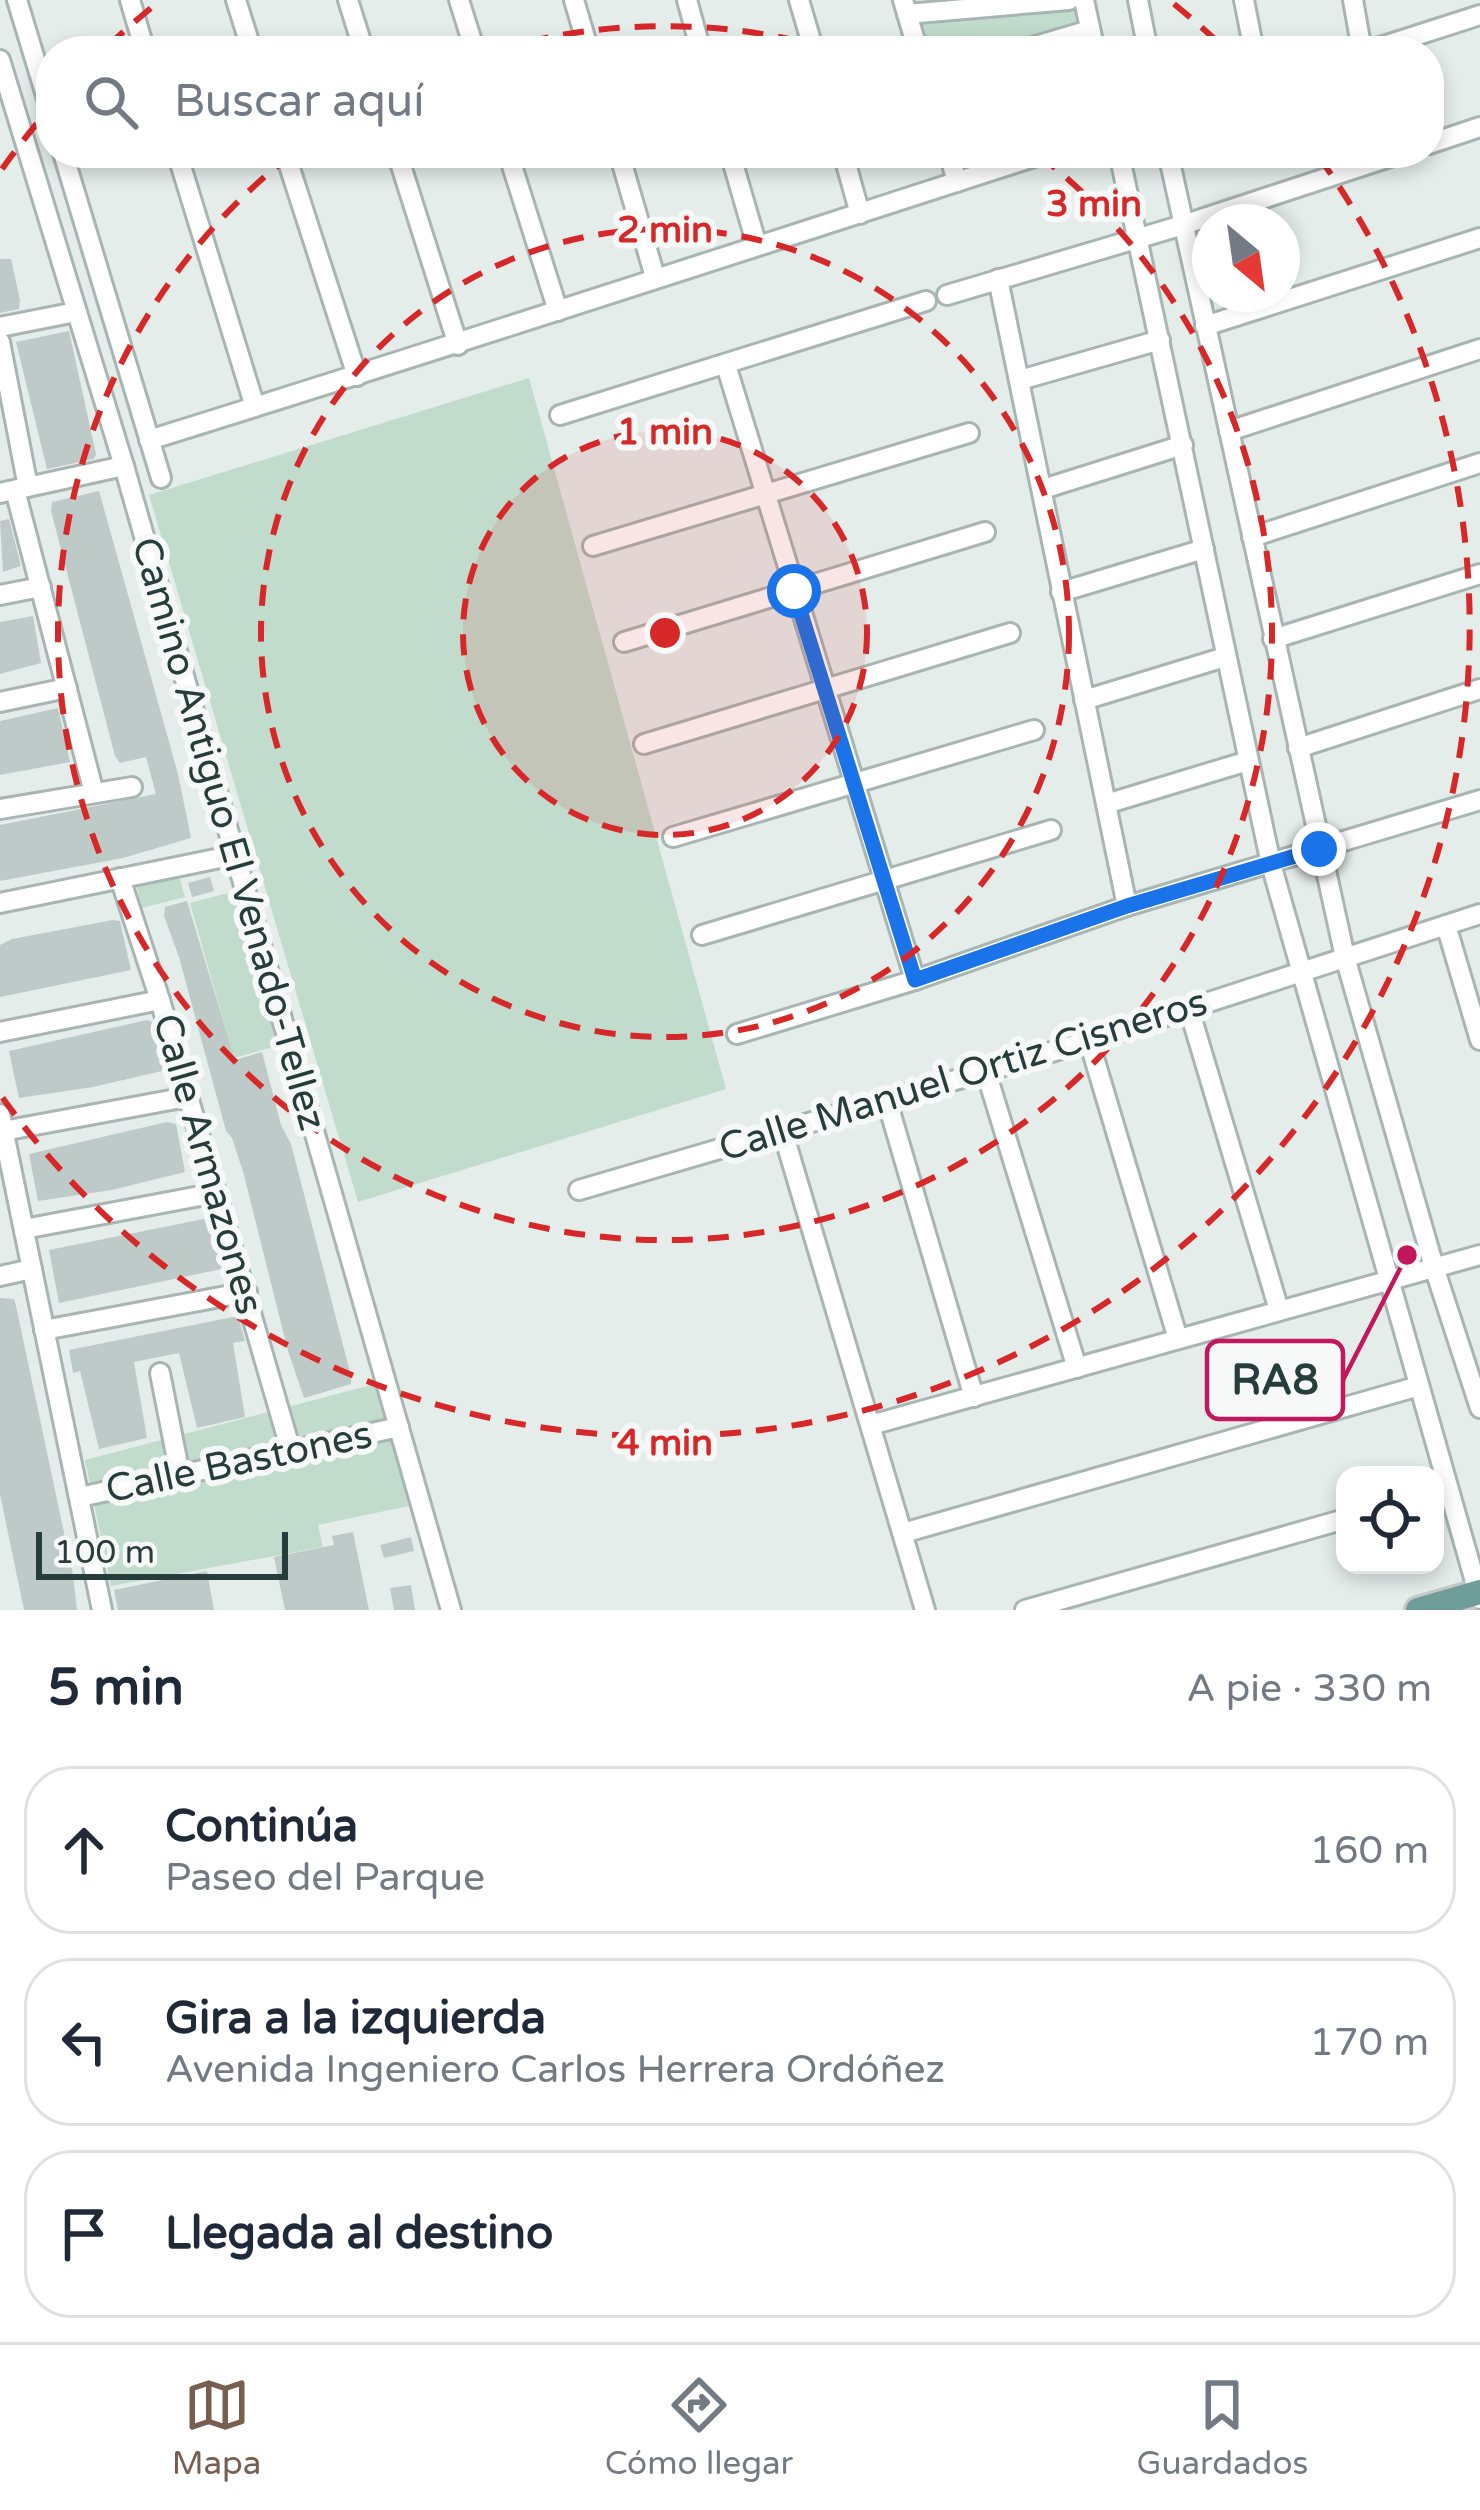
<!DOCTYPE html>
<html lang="es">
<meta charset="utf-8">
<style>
body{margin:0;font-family:"Varela Round",sans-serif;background:#f6f6f7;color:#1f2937}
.controls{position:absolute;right:36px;bottom:36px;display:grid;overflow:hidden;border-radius:24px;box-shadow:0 6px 18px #0003}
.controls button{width:108px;height:108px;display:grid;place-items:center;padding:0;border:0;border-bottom:3px solid #e0e1e3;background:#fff;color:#1f2937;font:60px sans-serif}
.compass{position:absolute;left:1192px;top:204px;width:108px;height:108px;border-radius:50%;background:#fff;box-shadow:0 6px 18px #0003;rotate:151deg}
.scale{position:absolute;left:36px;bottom:30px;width:252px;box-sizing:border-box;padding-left:12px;border:6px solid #263d3b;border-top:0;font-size:33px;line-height:42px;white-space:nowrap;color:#263d3b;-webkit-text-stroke:9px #f6f9f8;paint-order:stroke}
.stop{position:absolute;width:36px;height:36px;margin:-27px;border:9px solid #1a73e8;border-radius:50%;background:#fff}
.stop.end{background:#1a73e8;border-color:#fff;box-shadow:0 3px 12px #0008}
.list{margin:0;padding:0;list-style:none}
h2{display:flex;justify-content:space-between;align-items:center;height:156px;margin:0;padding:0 48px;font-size:51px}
h2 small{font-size:39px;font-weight:400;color:#747a83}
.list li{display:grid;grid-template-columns:78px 1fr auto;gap:36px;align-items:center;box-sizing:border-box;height:168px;margin:0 24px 24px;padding:0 24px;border:3px solid #e0e1e3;border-radius:48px}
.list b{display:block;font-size:45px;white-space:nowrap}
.list p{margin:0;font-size:39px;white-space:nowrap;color:#747a83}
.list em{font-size:39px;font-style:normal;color:#747a83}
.icon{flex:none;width:66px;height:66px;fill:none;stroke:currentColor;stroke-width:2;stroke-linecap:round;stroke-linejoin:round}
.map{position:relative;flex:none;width:1480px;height:1610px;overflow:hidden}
.search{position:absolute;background:#fff;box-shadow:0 6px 18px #0003;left:36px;right:36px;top:36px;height:132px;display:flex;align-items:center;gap:30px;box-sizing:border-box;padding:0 42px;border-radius:48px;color:#747a83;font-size:45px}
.sheet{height:732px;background:#fff}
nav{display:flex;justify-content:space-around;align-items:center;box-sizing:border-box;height:168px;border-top:3px solid #e0e1e3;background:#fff;font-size:33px;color:#747a83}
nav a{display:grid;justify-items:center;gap:6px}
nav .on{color:#775e4f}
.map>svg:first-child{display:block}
.green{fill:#c1dbcd}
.building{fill:#becac7}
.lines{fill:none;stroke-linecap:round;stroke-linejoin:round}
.minor-casing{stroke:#a8b5b3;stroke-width:24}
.major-casing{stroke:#c2c9c8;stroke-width:30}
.minor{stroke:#fff;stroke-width:18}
.major{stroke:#6f9d99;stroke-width:24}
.route{stroke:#1a73e8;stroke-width:15}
.ring{fill:none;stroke:#d62828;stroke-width:6;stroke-dasharray:21 15}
.labels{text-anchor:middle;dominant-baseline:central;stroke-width:12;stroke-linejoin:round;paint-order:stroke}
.street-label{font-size:39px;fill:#263d3b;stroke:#f6f9f8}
.centre{fill:#d62828;stroke:#f6f9f8;stroke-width:6}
.ring-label{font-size:36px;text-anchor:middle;font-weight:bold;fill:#d62828;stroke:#f6f9f8;stroke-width:12;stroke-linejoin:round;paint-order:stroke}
.leader{fill:none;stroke:#c2185b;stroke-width:4.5}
.callout-dot{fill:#c2185b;stroke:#f6f9f8;stroke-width:4.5}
.callout{fill:#f6f9f8;stroke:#c2185b;stroke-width:4.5}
.callout-label{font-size:42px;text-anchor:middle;font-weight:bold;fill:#263d3b}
</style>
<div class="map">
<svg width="1480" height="1610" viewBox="0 0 1480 1610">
<rect width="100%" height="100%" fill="#e5edeb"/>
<!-- green -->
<g class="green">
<path d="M 1079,2 L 1086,29 L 998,51 L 926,51 L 913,16 Z"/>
<path d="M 529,378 L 726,1089 L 358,1202 L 149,495 Z"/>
<path d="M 178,872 L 185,897 L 142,908 L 136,884 Z"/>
<path d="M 243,889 L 284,1044 L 234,1058 L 190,903 Z"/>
<path d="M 383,1382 L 418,1504 L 318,1525 L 323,1547 L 111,1586 L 85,1460 Z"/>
</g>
<!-- building -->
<g class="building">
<path d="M 0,259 L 11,259 L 20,300 L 19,309 L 0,313 Z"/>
<path d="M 69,331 L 96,454 L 94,459 L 47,469 L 16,342 Z"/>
<path d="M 99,491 L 178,774 L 191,838 L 123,858 L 0,881 L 0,825 L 156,794 L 146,757 L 120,763 L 115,756 L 51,511 L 52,502 Z"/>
<path d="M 9,519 L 21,566 L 3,572 L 0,521 Z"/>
<path d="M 33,616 L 41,663 L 0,674 L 0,622 Z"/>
<path d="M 58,708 L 70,762 L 0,775 L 0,721 Z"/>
<path d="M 210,877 L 214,891 L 192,897 L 188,883 Z"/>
<path d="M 187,901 L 235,1060 L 262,1052 L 281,1125 L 291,1144 L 351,1376 L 351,1384 L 304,1398 L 288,1351 L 244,1175 L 232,1138 L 226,1131 L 179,957 L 164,916 L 165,907 Z"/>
<path d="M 113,920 L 120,921 L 131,970 L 0,997 L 0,945 L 12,939 Z"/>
<path d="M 147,1020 L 152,1022 L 166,1070 L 93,1087 L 19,1098 L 9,1051 Z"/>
<path d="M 167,1122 L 176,1124 L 185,1172 L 112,1190 L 38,1201 L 29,1154 Z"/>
<path d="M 204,1219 L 210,1221 L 222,1269 L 59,1303 L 49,1250 Z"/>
<path d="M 0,1298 L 14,1299 L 16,1306 L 73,1575 L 77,1610 L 24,1610 L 0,1494 Z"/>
<path d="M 238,1316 L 245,1341 L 233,1343 L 245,1417 L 197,1428 L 179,1353 L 134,1362 L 147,1438 L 99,1449 L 80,1371 L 73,1373 L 69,1350 Z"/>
<path d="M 353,1532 L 369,1610 L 285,1610 L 274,1557 L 334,1545 L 332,1536 Z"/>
<path d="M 411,1537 L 414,1551 L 384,1558 L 380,1545 Z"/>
<path d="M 207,1571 L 214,1610 L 118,1610 L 114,1590 Z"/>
<path d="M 411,1585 L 415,1610 L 394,1610 L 390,1588 Z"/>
</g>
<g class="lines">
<!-- minor casing -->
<g class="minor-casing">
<g id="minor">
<path d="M 17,0 L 51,112"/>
<path d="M 130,0 L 145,51"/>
<path d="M 236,0 L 252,51"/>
<path d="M 348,0 L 364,51"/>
<path d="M 459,0 L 475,51"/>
<path d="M 574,0 L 589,51"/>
<path d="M 687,0 L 701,51"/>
<path d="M 799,0 L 814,51"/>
<path d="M 903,0 L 918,51"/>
<path d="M 1084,0 L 1095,51"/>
<path d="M 1138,0 L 1148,51"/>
<path d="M 1244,0 L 1254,51"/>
<path d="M 1353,0 L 1362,51"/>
<path d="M 907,14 L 1069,0"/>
<path d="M 1019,51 L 1090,30"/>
<path d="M 1368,51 L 1480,15"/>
<path d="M 0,60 L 124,466 L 451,1610"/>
<path d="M 1429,144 L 1480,127"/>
<path d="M 63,153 L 161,478"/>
<path d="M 177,153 L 255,407"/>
<path d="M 285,153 L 357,376"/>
<path d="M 397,153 L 458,345"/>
<path d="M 508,153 L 558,311"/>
<path d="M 619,153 L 655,277"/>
<path d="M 730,153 L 757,246"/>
<path d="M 843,153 L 860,214"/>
<path d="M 949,153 L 957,182"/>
<path d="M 1119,153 L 1271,864 L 1480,1599"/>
<path d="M 1168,153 L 1345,957 L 1434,1267 L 1480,1408"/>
<path d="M 998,279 L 1127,906"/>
<path d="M 947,295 L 1183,225 L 1402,153"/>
<path d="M 1205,326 L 1480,238"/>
<path d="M 0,327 L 76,312"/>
<path d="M 0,342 L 28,487"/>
<path d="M 726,365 L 915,980"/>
<path d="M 1020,380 L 1160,340"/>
<path d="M 560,415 L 926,301"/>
<path d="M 1229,431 L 1480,349"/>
<path d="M 149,440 C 449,347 748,249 1046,153"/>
<path d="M 1043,489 L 1183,445"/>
<path d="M 15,490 L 94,793"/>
<path d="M 0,493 L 124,466"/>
<path d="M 1252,537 L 1480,463"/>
<path d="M 593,546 L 969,433"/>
<path d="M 1061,592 L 1204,549"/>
<path d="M 0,595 L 41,587"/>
<path d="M 1273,639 L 1480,574"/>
<path d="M 624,642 L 985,532"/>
<path d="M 1084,700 L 1225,657"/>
<path d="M 0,702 L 67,688"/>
<path d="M 644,744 L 1010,633"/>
<path d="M 1298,748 L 1480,689"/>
<path d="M 1106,804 L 1248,761"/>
<path d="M 0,809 L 132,787"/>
<path d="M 673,837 L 1034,730"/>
<path d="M 120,878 L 160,1000 L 291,1451"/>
<path d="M 0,903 L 235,855"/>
<path d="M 1446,925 L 1480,1040"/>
<path d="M 702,935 L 1051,830"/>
<path d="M 1189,1009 L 1279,1310"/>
<path d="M 0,1032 L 160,1000"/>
<path d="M 737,1034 L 915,980 L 1127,906 L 1480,800"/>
<path d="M 1089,1041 L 1178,1339"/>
<path d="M 986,1072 L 1077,1368"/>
<path d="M 887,1101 L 974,1397"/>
<path d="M 0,1114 L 102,1610"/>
<path d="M 782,1129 L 925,1610"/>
<path d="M 3,1131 L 187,1097"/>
<path d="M 579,1190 L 1089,1041 L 1480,914"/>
<path d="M 24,1229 L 216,1193"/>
<path d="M 0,1276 L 32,1269"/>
<path d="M 44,1330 L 247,1292"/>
<path d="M 160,1373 L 180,1475"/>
<path d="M 871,1425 L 1480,1255"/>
<path d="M 80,1497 L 399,1427"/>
<path d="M 903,1533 L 1419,1386"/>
<path d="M 1025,1610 L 1345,1519"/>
</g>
</g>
<!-- major casing -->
<g class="major-casing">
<path id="major" d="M 1418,1610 L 1480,1592"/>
</g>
<!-- minor -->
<use href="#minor" class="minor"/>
<!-- major -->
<use href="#major" class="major"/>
</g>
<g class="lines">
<!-- route -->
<path class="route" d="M 794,591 L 915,980 L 1127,906 L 1319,849"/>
</g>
<!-- distance rings -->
<circle cx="665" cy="633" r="202" fill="#d62828" fill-opacity=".12"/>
<g class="ring">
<circle cx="665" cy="633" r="202"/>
<circle cx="665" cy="633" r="404"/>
<path d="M493 51A607 607 0 0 1 837 51M1039 155A607 607 0 1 1 291 155"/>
<path d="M2 169A809 809 0 0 1 50 108M108 46A809 809 0 0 1 156 4M1174 4A809 809 0 0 1 1222 46M1319 157A809 809 0 1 1 2 1097"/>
</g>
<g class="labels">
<!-- street labels -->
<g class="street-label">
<text transform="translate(229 834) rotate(74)">Camino Antiguo El Venado-Tellez</text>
<text transform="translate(963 1075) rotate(-17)">Calle Manuel Ortiz Cisneros</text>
<text transform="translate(208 1164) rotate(74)">Calle Armazones</text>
<text transform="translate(239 1462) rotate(-12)">Calle Bastones</text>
</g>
</g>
<circle cx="665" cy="633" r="18" class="centre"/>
<g class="ring-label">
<text x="1094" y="216">3 min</text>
<text x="665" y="242">2 min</text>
<text x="665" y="444">1 min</text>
<text x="665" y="1455">4 min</text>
</g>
<!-- callouts -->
<path class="leader" d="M1407 1255L1343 1380"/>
<circle class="callout-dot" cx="1407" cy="1255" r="12"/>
<rect class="callout" x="1207" y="1341" width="136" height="78" rx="12"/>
<g class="callout-label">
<text x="1275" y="1394">RA8</text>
</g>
</svg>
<div class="controls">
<button><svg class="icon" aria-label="locate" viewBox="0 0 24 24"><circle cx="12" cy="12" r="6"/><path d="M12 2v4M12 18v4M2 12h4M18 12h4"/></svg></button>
</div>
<svg class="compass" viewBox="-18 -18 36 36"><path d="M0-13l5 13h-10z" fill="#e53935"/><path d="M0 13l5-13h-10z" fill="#747a83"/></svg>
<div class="scale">100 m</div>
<div class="stop" style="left:794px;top:591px"></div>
<div class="stop end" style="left:1319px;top:849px"></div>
<div class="search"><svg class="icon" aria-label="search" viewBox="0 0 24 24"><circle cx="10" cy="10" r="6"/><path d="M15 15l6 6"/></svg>Buscar aquí</div>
</div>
<section class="sheet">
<h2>5 min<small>A pie · 330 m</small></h2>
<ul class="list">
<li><svg class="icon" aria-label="ahead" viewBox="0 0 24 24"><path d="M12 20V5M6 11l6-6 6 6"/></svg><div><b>Continúa</b><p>Paseo del Parque</p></div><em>160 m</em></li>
<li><svg class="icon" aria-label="left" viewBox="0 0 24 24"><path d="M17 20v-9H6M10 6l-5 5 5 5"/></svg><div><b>Gira a la izquierda</b><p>Avenida Ingeniero Carlos Herrera Ordóñez</p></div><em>170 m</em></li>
<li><svg class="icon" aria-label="arrive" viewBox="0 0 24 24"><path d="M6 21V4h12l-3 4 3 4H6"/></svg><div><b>Llegada al destino</b></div></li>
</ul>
</section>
<nav>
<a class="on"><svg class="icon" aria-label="map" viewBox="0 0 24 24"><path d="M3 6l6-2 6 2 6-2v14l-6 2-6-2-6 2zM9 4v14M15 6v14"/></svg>Mapa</a>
<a><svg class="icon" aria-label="directions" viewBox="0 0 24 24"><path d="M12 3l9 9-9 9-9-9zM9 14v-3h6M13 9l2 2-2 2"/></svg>Cómo llegar</a>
<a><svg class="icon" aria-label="saved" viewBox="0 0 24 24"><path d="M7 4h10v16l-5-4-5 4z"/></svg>Guardados</a>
</nav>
